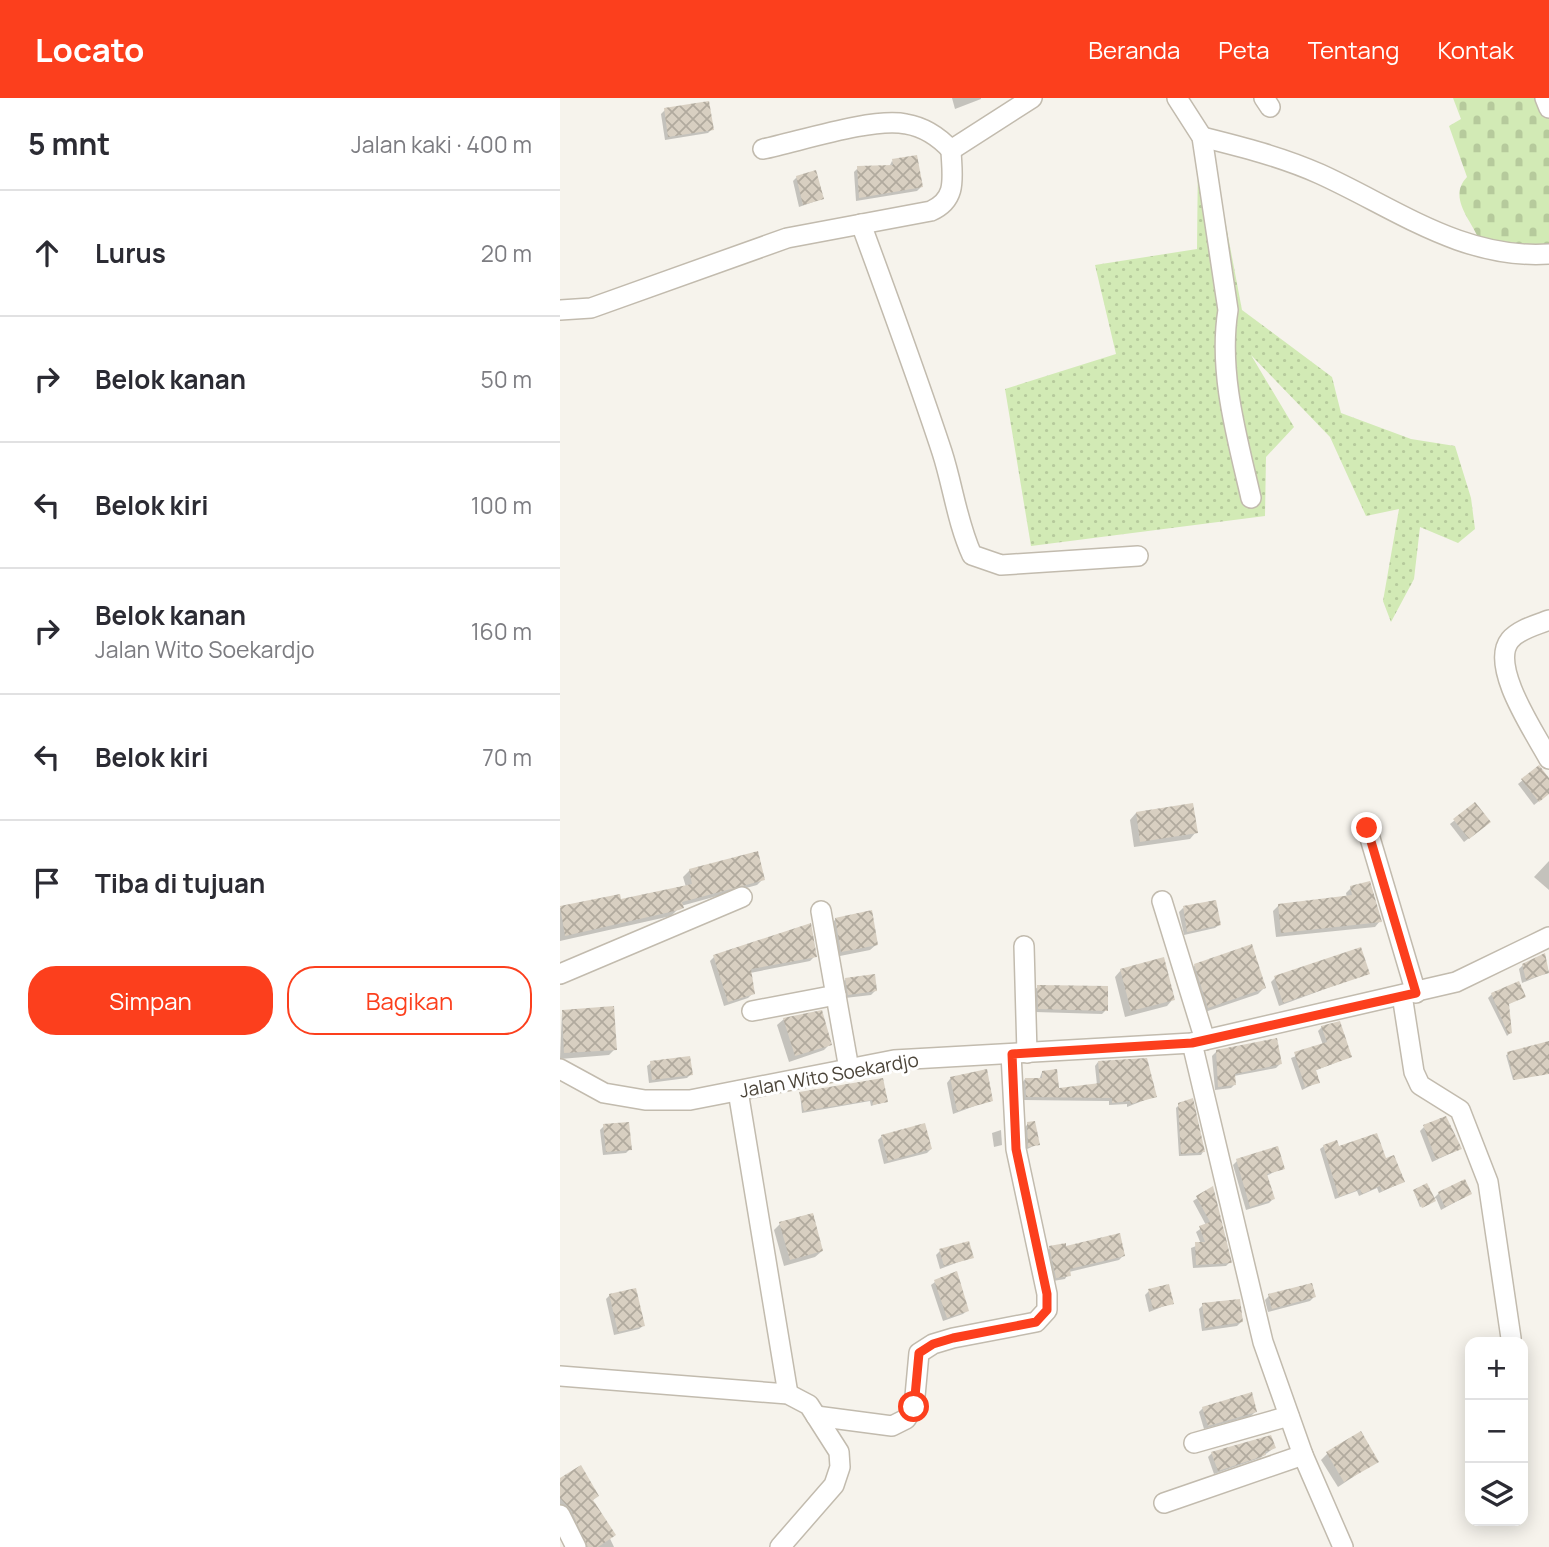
<!DOCTYPE html>
<html lang="id">
<meta charset="utf-8">
<style>
body{margin:0;font-family:Manrope,sans-serif;background:#f2f2f3;color:#2b2b33}
.controls{position:absolute;right:21px;bottom:21px;display:grid;overflow:hidden;border-radius:14px;box-shadow:0 4px 18px #0003}
.controls button{width:63px;height:63px;display:grid;place-items:center;padding:0;border:0;border-bottom:2px solid #e1e1e2;background:#fff;color:#2b2b33;font:35px sans-serif}
.stop{position:absolute;width:21px;height:21px;margin:-16px;border:5px solid #fc3f1d;border-radius:50%;background:#fff}
.stop.end{background:#fc3f1d;border-color:#fff;box-shadow:0 2px 7px #0008}
.list{margin:0;padding:0;list-style:none}
h2{display:flex;justify-content:space-between;align-items:center;height:91px;margin:0;padding:0 28px;font-size:30px}
h2 small{font-size:23px;font-weight:400;color:#7c7c81}
.list li{display:grid;grid-template-columns:46px 1fr auto;gap:21px;align-items:center;box-sizing:border-box;height:126px;padding:0 28px;border-top:2px solid #e1e1e2}
.list b{display:block;font-size:26px;white-space:nowrap}
.list p{margin:0;font-size:23px;white-space:nowrap;color:#7c7c81}
.list em{font-size:23px;font-style:normal;color:#7c7c81}
.actions{display:flex;gap:14px;padding:21px 28px}
.actions a{flex:1;padding:16px 0;border:2px solid #fc3f1d;border-radius:28px;text-align:center;font-size:24px;color:#fc3f1d}
.actions .main{background:#fc3f1d;color:#fff}
.icon{flex:none;width:38px;height:38px;fill:none;stroke:currentColor;stroke-width:2;stroke-linecap:round;stroke-linejoin:round}
.map{position:relative;flex:none;width:989px;height:1449px;overflow:hidden}
header{display:flex;align-items:center;gap:42px;box-sizing:border-box;height:98px;padding:0 35px;background:#fc3f1d;color:#fff}
header strong{font-size:33px}
nav{display:flex;gap:38px;margin-inline-start:auto;font-size:24px}
main{display:flex}
aside{flex:1;background:#fff}
.map>svg:first-child{display:block}
.grass{fill:url(#grass-dots)}
.cemetery{fill:url(#cemetery-stones)}
.shadow{fill:#0003}
.building{fill:url(#building-cross-hatch)}
.lines{fill:none;stroke-linecap:round;stroke-linejoin:round}
.street-casing{stroke:#c2bbae;stroke-width:22}
.street{stroke:#fff;stroke-width:19}
.route{stroke:#fc3f1d;stroke-width:9}
.labels{text-anchor:middle;dominant-baseline:central;stroke-width:6;stroke-linejoin:round;paint-order:stroke}
.street-label{font-size:19px;fill:#4b4439;stroke:#fff}
</style>
<header>
<strong>Locato</strong>
<nav><a>Beranda</a><a>Peta</a><a>Tentang</a><a>Kontak</a></nav>
</header>
<main>
<aside>
<h2>5 mnt<small>Jalan kaki · 400 m</small></h2>
<ul class="list">
<li><svg class="icon" aria-label="ahead" viewBox="0 0 24 24"><path d="M12 20V5M6 11l6-6 6 6"/></svg><div><b>Lurus</b></div><em>20 m</em></li>
<li><svg class="icon" aria-label="right" viewBox="0 0 24 24"><path d="M7 20v-9h11M14 6l5 5-5 5"/></svg><div><b>Belok kanan</b></div><em>50 m</em></li>
<li><svg class="icon" aria-label="left" viewBox="0 0 24 24"><path d="M17 20v-9H6M10 6l-5 5 5 5"/></svg><div><b>Belok kiri</b></div><em>100 m</em></li>
<li><svg class="icon" aria-label="right" viewBox="0 0 24 24"><path d="M7 20v-9h11M14 6l5 5-5 5"/></svg><div><b>Belok kanan</b><p>Jalan Wito Soekardjo</p></div><em>160 m</em></li>
<li><svg class="icon" aria-label="left" viewBox="0 0 24 24"><path d="M17 20v-9H6M10 6l-5 5 5 5"/></svg><div><b>Belok kiri</b></div><em>70 m</em></li>
<li><svg class="icon" aria-label="arrive" viewBox="0 0 24 24"><path d="M6 21V4h12l-3 4 3 4H6"/></svg><div><b>Tiba di tujuan</b></div></li>
</ul>
<div class="actions"><a class="main">Simpan</a><a>Bagikan</a></div>
</aside>
<div class="map">
<svg width="989" height="1449" viewBox="0 0 989 1449">
<defs>
<pattern id="grass-dots" width="8" height="8" patternUnits="userSpaceOnUse" patternTransform="scale(1.75)"><rect width="8" height="8" fill="#d2eab5"/><path d="M2 2h.1M6 6h.1" fill="none" stroke="#b6ca9c" stroke-width="1.8" stroke-linecap="round"/></pattern>
<pattern id="cemetery-stones" width="16" height="16" patternUnits="userSpaceOnUse" patternTransform="scale(1.75)"><rect width="16" height="16" fill="#d2eab5"/><path d="M2 7V4a2 2 0 0 1 4 0v3zM10 15v-3a2 2 0 0 1 4 0v3z" fill="#b6ca9c"/></pattern>
<pattern id="building-cross-hatch" width="8" height="8" patternUnits="userSpaceOnUse" patternTransform="scale(1.75)"><rect width="8" height="8" fill="#d8cfc1"/><path d="M0 0l8 8M0 8l8-8" fill="none" stroke="#b1aa9e"/></pattern>
</defs>
<rect width="100%" height="100%" fill="#f6f3ec"/>
<!-- grass -->
<path class="grass" d="M 638,57 L 655,69 L 682,212 L 772,279 L 781,315 L 851,341 L 895,348 L 911,400 L 915,431 L 898,445 L 860,429 L 854,481 L 831,524 L 823,503 L 839,411 L 806,418 L 770,339 L 691,257 L 734,329 L 706,359 L 705,418 L 471,448 L 445,291 L 556,256 L 535,167 L 637,151 Z"/>
<!-- cemetery -->
<path class="cemetery" d="M 893,0 L 985,0 L 989,9 L 989,146 L 970,149 L 920,144 C 912,122 887,100 907,79 L 889,28 L 901,21 Z"/>
<!-- shadow -->
<g class="shadow">
<path d="M 392,0 L 421,0 L 421,1 L 395,11 Z"/>
<path d="M 105,12 L 152,31 L 148,35 L 105,42 L 101,16 Z"/>
<path d="M 332,63 L 361,89 L 357,93 L 296,103 L 294,74 L 298,70 L 329,69 Z"/>
<path d="M 237,79 L 262,101 L 239,109 L 233,83 Z"/>
<path d="M 978,670 L 989,683 L 989,695 L 974,707 L 958,686 Z"/>
<path d="M 914,707 L 924,728 L 904,744 L 890,726 Z"/>
<path d="M 576,715 L 636,734 L 630,741 L 574,749 L 570,722 Z"/>
<path d="M 989,763 L 989,792 L 974,779 Z"/>
<path d="M 129,773 L 203,781 L 197,787 L 121,808 L 111,818 L 0,843 L 0,810 L 60,804 L 126,789 L 123,779 Z"/>
<path d="M 791,790 L 820,823 L 815,829 L 716,839 L 713,813 L 719,807 L 787,800 L 786,795 Z"/>
<path d="M 623,810 L 659,827 L 655,830 L 624,837 L 619,814 Z"/>
<path d="M 276,821 L 317,846 L 310,852 L 275,859 L 269,828 Z"/>
<path d="M 255,858 L 250,863 L 190,875 L 193,895 L 188,900 L 164,908 L 150,863 L 154,859 Z"/>
<path d="M 635,867 L 704,890 L 698,896 L 642,915 L 629,874 Z"/>
<path d="M 963,867 L 989,874 L 962,885 L 959,871 Z"/>
<path d="M 561,872 L 613,901 L 607,908 L 565,919 L 555,879 Z"/>
<path d="M 808,875 L 719,908 L 711,884 L 715,880 Z"/>
<path d="M 286,881 L 315,893 L 311,897 L 285,900 L 282,885 Z"/>
<path d="M 478,889 L 546,912 L 542,916 L 475,914 L 474,892 Z"/>
<path d="M 932,896 L 964,898 L 947,907 L 951,934 L 947,938 L 928,900 Z"/>
<path d="M 2,914 L 55,951 L 49,957 L 0,961 Z"/>
<path d="M 224,921 L 270,946 L 264,952 L 229,964 L 217,927 Z"/>
<path d="M 762,929 L 790,959 L 754,973 L 758,984 L 742,992 L 731,960 L 763,947 L 758,933 Z"/>
<path d="M 989,945 L 989,974 L 953,982 L 946,957 Z"/>
<path d="M 656,954 L 720,966 L 716,970 L 674,978 L 674,987 L 671,990 L 655,992 L 652,958 Z"/>
<path d="M 538,964 L 595,998 L 567,1009 L 567,1006 L 549,1007 L 549,1003 L 462,1002 L 462,985 L 465,981 L 479,982 L 482,974 L 497,991 L 537,987 L 535,968 Z"/>
<path d="M 91,965 L 131,976 L 127,980 L 89,985 L 87,968 Z"/>
<path d="M 390,981 L 431,1002 L 393,1016 L 387,985 Z"/>
<path d="M 240,995 L 326,1003 L 311,1008 L 310,1003 L 242,1015 Z"/>
<path d="M 619,1007 L 643,1054 L 641,1057 L 619,1058 L 616,1010 Z"/>
<path d="M 468,1026 L 478,1046 L 465,1052 L 464,1030 Z"/>
<path d="M 44,1028 L 70,1051 L 66,1055 L 43,1057 L 40,1032 Z"/>
<path d="M 864,1029 L 900,1051 L 872,1064 L 860,1033 Z"/>
<path d="M 441,1032 L 442,1047 L 434,1049 L 432,1035 Z"/>
<path d="M 322,1038 L 371,1051 L 367,1055 L 324,1066 L 318,1042 Z"/>
<path d="M 764,1048 L 825,1062 L 843,1084 L 819,1095 L 817,1090 L 799,1098 L 797,1093 L 775,1101 L 760,1051 Z"/>
<path d="M 677,1063 L 723,1070 L 706,1078 L 713,1101 L 709,1105 L 686,1112 L 673,1067 Z"/>
<path d="M 652,1091 L 670,1164 L 666,1168 L 633,1170 L 631,1150 L 641,1146 L 636,1134 L 646,1127 L 633,1103 Z"/>
<path d="M 854,1094 L 873,1101 L 879,1095 L 910,1096 L 881,1112 L 876,1100 L 860,1109 Z"/>
<path d="M 220,1126 L 262,1153 L 255,1159 L 224,1168 L 214,1132 Z"/>
<path d="M 490,1150 L 505,1150 L 563,1158 L 559,1162 L 509,1174 L 505,1181 L 493,1183 L 486,1154 Z"/>
<path d="M 380,1153 L 412,1159 L 380,1171 L 376,1157 Z"/>
<path d="M 375,1184 L 407,1213 L 403,1216 L 383,1223 L 371,1187 Z"/>
<path d="M 589,1193 L 612,1205 L 589,1214 L 585,1197 Z"/>
<path d="M 50,1197 L 83,1228 L 79,1231 L 54,1237 L 46,1201 Z"/>
<path d="M 709,1198 L 754,1199 L 750,1203 L 708,1214 L 705,1202 Z"/>
<path d="M 643,1207 L 681,1224 L 677,1228 L 642,1233 L 639,1211 Z"/>
<path d="M 643,1310 L 695,1314 L 691,1318 L 644,1331 L 639,1314 Z"/>
<path d="M 714,1350 L 700,1360 L 654,1376 L 648,1359 L 652,1355 Z"/>
<path d="M 768,1355 L 817,1363 L 778,1389 L 761,1362 Z"/>
<path d="M 0,1382 L 37,1398 L 32,1403 L 54,1449 L 24,1449 L 0,1410 Z"/>
</g>
<!-- building -->
<g class="building">
<path d="M 149,3 L 154,32 L 108,39 L 104,10 Z"/>
<path d="M 357,57 L 363,89 L 299,100 L 297,68 L 333,67 L 332,61 Z"/>
<path d="M 256,72 L 264,101 L 243,107 L 236,78 Z"/>
<path d="M 979,667 L 989,680 L 989,696 L 979,704 L 961,681 Z"/>
<path d="M 915,704 L 931,724 L 909,741 L 893,721 Z"/>
<path d="M 633,705 L 638,735 L 580,744 L 576,714 Z"/>
<path d="M 198,753 L 205,782 L 122,804 L 124,810 L 119,812 L 5,838 L 0,808 L 60,796 L 61,801 L 132,786 L 129,771 Z"/>
<path d="M 810,783 L 822,824 L 721,835 L 718,806 L 792,797 L 790,788 Z"/>
<path d="M 656,802 L 661,827 L 627,834 L 623,808 Z"/>
<path d="M 312,812 L 318,847 L 281,854 L 275,820 Z"/>
<path d="M 251,825 L 257,859 L 191,871 L 195,896 L 168,904 L 153,857 Z"/>
<path d="M 692,846 L 706,890 L 648,910 L 634,866 Z"/>
<path d="M 801,849 L 810,876 L 723,905 L 714,878 Z"/>
<path d="M 985,855 L 989,875 L 966,882 L 962,866 Z"/>
<path d="M 604,859 L 615,902 L 571,913 L 560,871 Z"/>
<path d="M 315,876 L 317,893 L 288,897 L 285,880 Z"/>
<path d="M 959,883 L 966,899 L 949,906 L 952,935 L 948,936 L 931,895 Z"/>
<path d="M 477,887 L 548,888 L 548,913 L 478,911 Z"/>
<path d="M 54,908 L 57,952 L 4,955 L 2,912 Z"/>
<path d="M 262,912 L 272,947 L 235,958 L 223,920 Z"/>
<path d="M 780,923 L 792,959 L 756,972 L 760,985 L 745,989 L 734,954 L 767,944 L 761,928 Z"/>
<path d="M 717,940 L 722,966 L 675,976 L 676,987 L 658,989 L 656,952 Z"/>
<path d="M 989,943 L 989,976 L 954,982 L 947,954 Z"/>
<path d="M 130,958 L 133,977 L 92,982 L 90,963 Z"/>
<path d="M 587,960 L 597,999 L 571,1006 L 570,1003 L 552,1005 L 552,1000 L 466,999 L 465,980 L 482,980 L 482,973 L 497,971 L 499,990 L 540,985 L 538,963 Z"/>
<path d="M 427,971 L 433,1003 L 397,1013 L 390,979 Z"/>
<path d="M 323,980 L 328,1004 L 313,1007 L 312,1002 L 244,1013 L 239,994 Z"/>
<path d="M 633,1000 L 645,1054 L 621,1056 L 618,1005 Z"/>
<path d="M 886,1018 L 902,1051 L 876,1061 L 863,1027 Z"/>
<path d="M 475,1023 L 480,1047 L 468,1049 L 467,1024 Z"/>
<path d="M 69,1024 L 72,1052 L 46,1054 L 43,1026 Z"/>
<path d="M 365,1025 L 372,1051 L 328,1063 L 321,1037 Z"/>
<path d="M 817,1035 L 826,1060 L 834,1057 L 845,1084 L 822,1093 L 820,1088 L 802,1096 L 800,1091 L 779,1099 L 763,1047 L 777,1042 L 779,1048 Z"/>
<path d="M 718,1048 L 725,1071 L 707,1076 L 715,1101 L 690,1109 L 676,1061 Z"/>
<path d="M 905,1081 L 912,1096 L 885,1109 L 878,1094 Z"/>
<path d="M 867,1085 L 876,1103 L 862,1110 L 853,1092 Z"/>
<path d="M 653,1088 L 672,1165 L 636,1167 L 635,1144 L 645,1144 L 639,1128 L 650,1124 L 636,1098 Z"/>
<path d="M 253,1115 L 263,1153 L 230,1162 L 219,1124 Z"/>
<path d="M 560,1135 L 565,1158 L 510,1171 L 511,1178 L 496,1180 L 489,1148 L 506,1145 L 506,1148 Z"/>
<path d="M 409,1143 L 414,1160 L 384,1168 L 379,1151 Z"/>
<path d="M 397,1173 L 409,1213 L 387,1220 L 374,1182 Z"/>
<path d="M 752,1185 L 756,1199 L 712,1211 L 708,1196 Z"/>
<path d="M 609,1186 L 614,1206 L 593,1211 L 588,1191 Z"/>
<path d="M 76,1190 L 85,1228 L 58,1234 L 49,1196 Z"/>
<path d="M 680,1201 L 683,1224 L 645,1230 L 642,1205 Z"/>
<path d="M 692,1294 L 697,1314 L 648,1328 L 642,1309 Z"/>
<path d="M 801,1333 L 819,1364 L 784,1384 L 766,1354 Z"/>
<path d="M 711,1337 L 716,1350 L 705,1354 L 706,1357 L 658,1373 L 651,1354 Z"/>
<path d="M 21,1367 L 39,1398 L 33,1402 L 56,1437 L 38,1449 L 28,1449 L 11,1412 L 0,1400 L 0,1380 Z"/>
</g>
<g class="lines">
<!-- street casing -->
<g class="street-casing">
<g id="street">
<path d="M 617,0 L 642,39 L 668,212 C 658,274 677,339 691,400"/>
<path d="M 704,0 L 710,9"/>
<path d="M 985,0 L 989,10"/>
<path d="M 642,39 C 682,49 722,59 760,76 C 835,110 903,162 989,156"/>
<path d="M 203,51 C 238,44 312,19 346,26 C 364,29 379,39 391,52 L 472,0"/>
<path d="M 301,126 C 329,202 357,278 382,354 C 393,388 397,424 412,457 L 441,467 L 578,458"/>
<path d="M 0,212 L 31,210 L 227,140 L 371,113 C 398,101 392,79 391,52"/>
<path d="M 989,522 C 977,527 959,531 950,542 C 929,568 975,635 989,661"/>
<path d="M 807,730 L 856,895"/>
<path d="M 602,803 L 645,942"/>
<path d="M 261,813 L 289,971"/>
<path d="M 464,848 L 467,955"/>
<path d="M 0,876 L 182,799"/>
<path d="M 842,897 L 854,974 L 860,987 L 900,1012 L 928,1084 L 951,1240"/>
<path d="M 192,913 L 276,897"/>
<path d="M 632,945 L 703,1244 L 743,1357 L 783,1449"/>
<path d="M 0,971 L 44,995 L 85,1002 L 130,1002 L 334,962 L 632,945 L 896,884 L 989,839"/>
<path d="M 178,993 L 228,1296"/>
<path d="M 0,1278 L 228,1296 L 249,1307 L 279,1354 L 280,1369 L 274,1387 L 220,1449"/>
<path d="M 256,1318 L 332,1328 L 346,1321 L 354,1309 L 359,1255 L 373,1246 L 393,1240 L 476,1224 L 487,1212 L 487,1196 L 456,1051 L 451,956"/>
<path d="M 634,1345 L 729,1318"/>
<path d="M 604,1405 L 743,1357"/>
<path d="M 0,1417 L 16,1449"/>
</g>
</g>
<!-- street -->
<use href="#street" class="street"/>
</g>
<g class="lines">
<!-- route -->
<path class="route" d="M 354,1309 L 359,1255 L 373,1246 L 393,1240 L 476,1224 L 487,1212 L 487,1196 L 456,1051 L 452,956 L 632,945 L 856,895 L 807,730"/>
</g>
<g class="labels">
<!-- street labels -->
<g class="street-label">
<text transform="translate(269 977) rotate(-10)">Jalan Wito Soekardjo</text>
</g>
</g>
</svg>
<div class="controls">
<button>+</button>
<button>−</button>
<button><svg class="icon" aria-label="layers" viewBox="0 0 24 24"><path d="M12 4l9 5-9 5-9-5zM3 14l9 5 9-5"/></svg></button>
</div>
<div class="stop" style="left:354px;top:1309px"></div>
<div class="stop end" style="left:807px;top:730px"></div>
</div>
</main>
